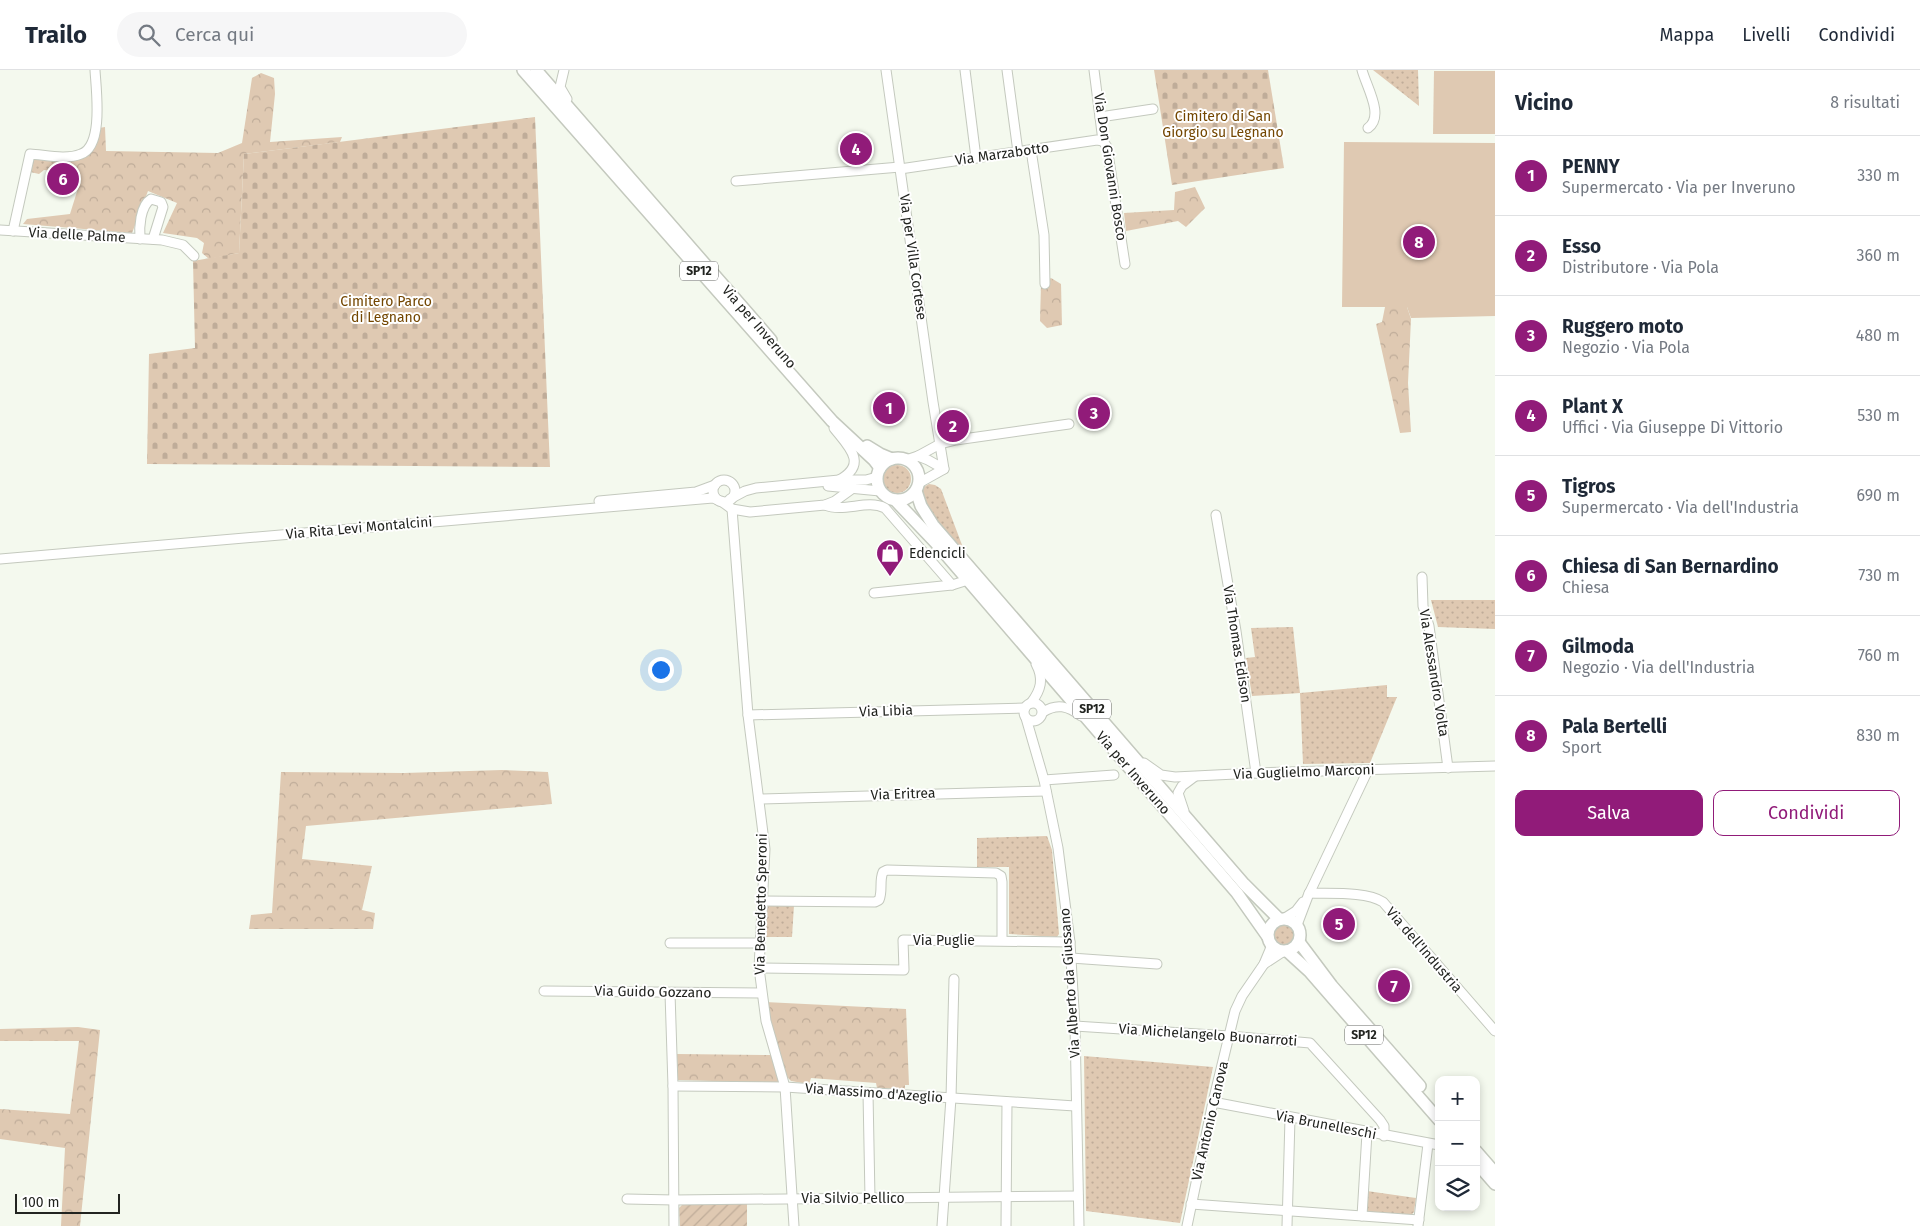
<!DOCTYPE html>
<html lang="it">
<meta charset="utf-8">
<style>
body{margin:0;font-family:"Fira Sans",sans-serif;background:#f6f6f7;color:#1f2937}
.controls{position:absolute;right:15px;bottom:15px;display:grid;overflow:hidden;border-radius:10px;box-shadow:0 2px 8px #0003}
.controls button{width:45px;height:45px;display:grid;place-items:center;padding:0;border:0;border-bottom:1px solid #e0e1e3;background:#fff;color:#1f2937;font:25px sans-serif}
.scale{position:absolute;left:15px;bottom:12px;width:105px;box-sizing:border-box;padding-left:5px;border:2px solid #222420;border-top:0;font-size:14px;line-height:18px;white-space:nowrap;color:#222420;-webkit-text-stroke:4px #fff;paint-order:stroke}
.you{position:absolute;left:660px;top:599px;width:18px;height:18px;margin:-12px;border:4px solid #fff;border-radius:50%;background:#1a73e8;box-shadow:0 0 0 8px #1a73e833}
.badge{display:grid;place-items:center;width:32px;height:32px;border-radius:50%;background:#911b79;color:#fff;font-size:16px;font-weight:700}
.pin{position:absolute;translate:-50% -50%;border:2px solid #fff;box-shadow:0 1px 5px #0006}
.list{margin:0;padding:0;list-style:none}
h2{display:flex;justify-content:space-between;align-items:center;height:65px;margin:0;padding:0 20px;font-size:21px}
h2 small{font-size:16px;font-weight:400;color:#747a83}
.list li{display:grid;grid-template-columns:32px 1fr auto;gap:15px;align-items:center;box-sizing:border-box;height:80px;padding:0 20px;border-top:1px solid #e0e1e3}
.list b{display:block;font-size:19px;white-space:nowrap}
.list p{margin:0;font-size:16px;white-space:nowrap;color:#747a83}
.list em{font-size:16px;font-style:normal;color:#747a83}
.actions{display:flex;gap:10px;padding:15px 20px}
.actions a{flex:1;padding:11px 0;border:1px solid #911b79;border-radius:10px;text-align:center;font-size:18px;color:#911b79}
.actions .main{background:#911b79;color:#fff}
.icon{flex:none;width:28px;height:28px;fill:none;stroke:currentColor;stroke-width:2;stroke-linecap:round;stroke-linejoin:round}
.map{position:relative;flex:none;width:1495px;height:1156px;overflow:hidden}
header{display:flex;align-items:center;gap:30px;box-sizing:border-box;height:70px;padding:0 25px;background:#fff;border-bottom:1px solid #e0e1e3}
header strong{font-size:24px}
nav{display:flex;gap:28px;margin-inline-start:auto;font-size:18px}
.search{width:350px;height:45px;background:#f6f6f7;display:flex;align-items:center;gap:12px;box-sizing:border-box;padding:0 18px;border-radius:28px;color:#747a83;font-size:19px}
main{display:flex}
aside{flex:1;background:#fff}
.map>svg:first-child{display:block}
.grass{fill:url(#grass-dots)}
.forest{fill:url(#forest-crowns)}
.cemetery{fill:url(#cemetery-stones)}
.garden{fill:url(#garden-furrows)}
.pitch{fill:#dfc9b2}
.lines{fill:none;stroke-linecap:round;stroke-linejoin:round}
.minor-casing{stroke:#c4c9be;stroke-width:11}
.major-casing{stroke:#c4c9be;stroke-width:14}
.minor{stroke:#fff;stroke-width:9}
.major{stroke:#fff;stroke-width:11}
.labels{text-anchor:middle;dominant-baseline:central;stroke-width:4;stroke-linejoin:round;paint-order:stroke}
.shield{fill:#fff;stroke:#646663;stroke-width:1}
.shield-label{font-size:12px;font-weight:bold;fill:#222420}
.park-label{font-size:14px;fill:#734600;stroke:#fff}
.street-label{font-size:14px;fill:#222420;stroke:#fff}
.poi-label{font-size:14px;fill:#222420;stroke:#fff;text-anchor:start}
</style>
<header>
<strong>Trailo</strong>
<div class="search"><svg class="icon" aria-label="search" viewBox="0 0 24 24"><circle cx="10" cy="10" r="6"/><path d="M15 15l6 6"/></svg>Cerca qui</div>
<nav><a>Mappa</a><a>Livelli</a><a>Condividi</a></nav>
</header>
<main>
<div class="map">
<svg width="1495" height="1156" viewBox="0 0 1495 1156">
<defs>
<pattern id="grass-dots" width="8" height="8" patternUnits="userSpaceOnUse" patternTransform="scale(1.25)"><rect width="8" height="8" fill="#dfc9b2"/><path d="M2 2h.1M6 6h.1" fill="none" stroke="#bfac99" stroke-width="1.8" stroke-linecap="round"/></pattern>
<pattern id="forest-crowns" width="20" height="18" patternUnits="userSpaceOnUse" patternTransform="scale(1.25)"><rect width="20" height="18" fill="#dfc9b2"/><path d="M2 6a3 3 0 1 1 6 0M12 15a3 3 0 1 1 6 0" fill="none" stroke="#bfac99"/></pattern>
<pattern id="cemetery-stones" width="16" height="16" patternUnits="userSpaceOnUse" patternTransform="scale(1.25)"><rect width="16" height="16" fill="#dfc9b2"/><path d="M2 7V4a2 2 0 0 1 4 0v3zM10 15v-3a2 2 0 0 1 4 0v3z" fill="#bfac99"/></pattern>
<pattern id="garden-furrows" width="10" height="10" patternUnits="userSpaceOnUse" patternTransform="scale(1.25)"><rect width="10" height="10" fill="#dfc9b2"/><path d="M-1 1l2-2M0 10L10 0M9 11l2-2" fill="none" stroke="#bfac99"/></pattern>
</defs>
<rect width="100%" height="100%" fill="#f4f9ee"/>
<!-- grass -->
<g class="grass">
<path d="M 1373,0 L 1418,0 L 1419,36 Z"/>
<path d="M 29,87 L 71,89 L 70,97 L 62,96 L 56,98 L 56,101 L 44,100 L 39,104 L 26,101 Z"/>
<circle cx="897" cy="409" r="14"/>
<path d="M 929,414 L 935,415 L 941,419 L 968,491 C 955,475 923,444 922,423 C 922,418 925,416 929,414 Z"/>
<path d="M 1431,530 L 1495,530 L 1495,559 L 1438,557 Z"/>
<path d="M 1293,557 L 1300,623 L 1387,615 L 1387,627 L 1397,627 L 1370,693 L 1303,694 L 1300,623 L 1252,626 L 1246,588 L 1255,587 L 1251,558 Z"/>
<path d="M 1047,766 L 1052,780 L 1059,864 L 1057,867 L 1009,864 L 1009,797 L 977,797 L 977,768 Z"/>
<path d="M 766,835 L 794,835 L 792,867 L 765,867 Z"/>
<circle cx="1284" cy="865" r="11"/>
<path d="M 1084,986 L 1213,997 L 1180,1153 L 1086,1141 Z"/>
<path d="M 1367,1121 L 1416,1128 L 1414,1142 L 1411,1145 L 1368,1142 L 1365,1139 Z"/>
</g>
<!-- forest -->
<g class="forest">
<path d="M 261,3 L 274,8 L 275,24 L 270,72 L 342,67 L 340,72 L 244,84 L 239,183 L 209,189 L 202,183 L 204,173 L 197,168 L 163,163 L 177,133 L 148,121 L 132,163 L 23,154 L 27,149 L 70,144 L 80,112 L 69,111 L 71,89 L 82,87 L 99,58 L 105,57 L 106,81 L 218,83 L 242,73 L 252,8 Z"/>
<path d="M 1195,117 L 1205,138 L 1186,157 L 1178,151 L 1126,161 L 1124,143 L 1174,140 L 1175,122 Z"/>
<path d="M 1051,208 L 1061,214 L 1062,255 L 1047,258 L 1040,251 L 1041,214 Z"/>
<path d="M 1385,237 L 1407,237 L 1411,249 L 1408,313 L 1411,362 L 1400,363 L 1376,254 L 1382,252 Z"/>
<path d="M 502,700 L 548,702 L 552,734 L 306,756 L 302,789 L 372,796 L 362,840 L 375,843 L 373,859 L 249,859 L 251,845 L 272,843 L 281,702 L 404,703 Z"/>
<path d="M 765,932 L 906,939 L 909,1015 L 905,1015 L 905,1019 L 877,1018 L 876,1013 L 811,1008 L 809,1014 L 791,1011 L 787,1007 Z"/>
<path d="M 78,957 L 100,960 L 80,1156 L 61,1156 L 65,1078 L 0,1069 L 0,1039 L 70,1044 L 79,971 L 0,971 L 0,959 Z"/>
<path d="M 677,984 L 773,985 L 779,1013 L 678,1010 Z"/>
</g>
<!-- cemetery -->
<g class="cemetery">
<path d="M 1154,0 L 1268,0 L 1284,98 L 1172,115 Z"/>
<path d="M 535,47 L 550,397 L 147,394 L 149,284 L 195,278 L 193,191 L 239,183 L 244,84 Z"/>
</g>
<!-- garden -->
<path class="garden" d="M 683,1134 L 747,1134 L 747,1156 L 680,1156 L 679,1138 Z"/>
<!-- pitch -->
<g class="pitch">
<path d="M 1434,1 L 1495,1 L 1495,64 L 1433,64 Z"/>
<path d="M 1344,72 L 1495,73 L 1495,246 L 1411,248 L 1407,237 L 1342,237 Z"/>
</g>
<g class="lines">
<!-- minor casing -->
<g class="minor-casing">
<g id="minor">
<path d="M 564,0 L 560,17 L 567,29"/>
<path d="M 886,0 L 933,332 L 944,399 L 919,413"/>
<path d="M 965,0 L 976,88"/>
<path d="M 1007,0 L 1018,82"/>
<path d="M 1094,0 L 1103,71 L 1107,77 L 1125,194"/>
<path d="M 1362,0 C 1366,16 1385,46 1368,58"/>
<path d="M 1100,47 L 1153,39"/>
<path d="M 1031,80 L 1044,165 L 1045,214"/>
<path d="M 900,99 L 1097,70 L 1103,71"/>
<path d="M 736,111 L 900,97"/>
<path d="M 0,160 L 162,170 L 183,175 L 194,186"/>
<path d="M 13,161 L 30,84 C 46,85 66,90 81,84 C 104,76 96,19 95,0"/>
<path d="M 140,169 C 139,158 140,136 151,129 L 161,132 L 163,137 L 153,169"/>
<path d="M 834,358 C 848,376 869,394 839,410"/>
<path d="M 918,386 L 928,390 L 944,399"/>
<path d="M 906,390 L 918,386 L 940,374 L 956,370 L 1069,354"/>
<circle cx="724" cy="421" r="11"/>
<path d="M 828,416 L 880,421"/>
<path d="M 730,429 L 745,421 L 756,418 L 839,410 L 866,410 L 877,407"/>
<path d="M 599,431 L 696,422 L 715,415"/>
<path d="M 721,431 L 732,439 L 750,442 L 825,435 L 835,431 L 853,418"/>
<path d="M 825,435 C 844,443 867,429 885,438 L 952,515"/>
<path d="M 732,439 L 748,645 L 765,779 L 759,898 L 766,951 L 785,1017 L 794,1156"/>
<path d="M 1216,445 L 1236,561 L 1256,703"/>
<path d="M 0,489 L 713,428 L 718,430"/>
<path d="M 1422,507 L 1423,536 L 1429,556 L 1448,698"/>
<path d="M 874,523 L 952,515 L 968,510"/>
<circle cx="1033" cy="642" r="9"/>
<path d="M 1031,633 C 1041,620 1044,609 1036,594"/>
<path d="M 1043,642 C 1057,633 1068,636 1081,646"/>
<path d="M 748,645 L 1025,638"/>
<path d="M 1026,648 L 1044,710 L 1058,778 L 1070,872 L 1075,956 L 1079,1156"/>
<path d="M 1144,693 L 1161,705 L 1175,707 L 1256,703 L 1495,696"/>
<path d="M 1044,710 L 1114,705"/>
<path d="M 759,729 L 1046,721"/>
<path d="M 1184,741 L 1178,723 L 1182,716 L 1194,707"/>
<path d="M 1309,823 C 1329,824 1366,821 1383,832 L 1495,961"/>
<path d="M 763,831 L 875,832 L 879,830 C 883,821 879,811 883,802 L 887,800 L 996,803 L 1001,806 L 1002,812 L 1002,870"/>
<path d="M 1285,848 L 1296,841 L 1303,832"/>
<path d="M 1297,855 L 1308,826 L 1368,700"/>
<path d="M 670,873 L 760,873"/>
<path d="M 1071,888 L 1157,894"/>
<path d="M 1264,894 L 1284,881"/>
<path d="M 759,898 L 904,900 L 903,870 L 1070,872"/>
<path d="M 544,921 L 761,923"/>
<path d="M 670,923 L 673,1016 L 674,1156"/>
<path d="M 1075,956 L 1229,966 L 1310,973 L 1380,1050 L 1384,1056 L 1384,1066"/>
<path d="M 673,1016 L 785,1017 L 1075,1036"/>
<path d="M 868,1023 L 870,1128"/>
<path d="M 1213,1032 L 1439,1075"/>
<path d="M 627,1129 L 674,1130 L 1078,1126"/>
<path d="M 1191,1134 L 1419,1150"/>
<path d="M 1362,1146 L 1367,1063"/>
<path d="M 942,1156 L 951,1028 L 954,909"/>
<path d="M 1006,1156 L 1007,1032"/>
<path d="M 1187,1156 L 1213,1032 L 1235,941 L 1242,926 L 1264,894 L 1272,875"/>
<path d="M 1287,1156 L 1290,1048"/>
<path d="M 1418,1156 L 1428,1074"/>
</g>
</g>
<!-- major casing -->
<g class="major-casing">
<g id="major">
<path d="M 523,0 L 832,351 L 874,390 L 880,398"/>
<path d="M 536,0 L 771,270"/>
<path d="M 867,376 L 880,384 L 892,389"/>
<circle cx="898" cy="409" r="21"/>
<path d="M 916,421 L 921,436 L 933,455 L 1244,814 L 1279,849"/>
<path d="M 895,430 L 935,472 L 1212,794 L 1237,823 L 1268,867"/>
<circle cx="1284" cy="865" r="16"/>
<path d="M 1299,872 L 1332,916 L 1420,1016"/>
<path d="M 1287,881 L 1309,901 L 1439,1050"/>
<path d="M 1476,1081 L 1495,1103"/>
<path d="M 1481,1098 L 1495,1114"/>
</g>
</g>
<!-- minor -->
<use href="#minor" class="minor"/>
<!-- major -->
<use href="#major" class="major"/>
</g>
<!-- icons -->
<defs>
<g id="shop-pin" transform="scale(1.4375)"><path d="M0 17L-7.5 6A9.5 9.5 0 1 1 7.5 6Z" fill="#911b79" stroke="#fff"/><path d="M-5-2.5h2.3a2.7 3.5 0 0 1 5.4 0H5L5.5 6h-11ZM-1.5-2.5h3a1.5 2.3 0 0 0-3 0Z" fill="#fff"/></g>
</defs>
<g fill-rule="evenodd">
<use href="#shop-pin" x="890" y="483"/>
</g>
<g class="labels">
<!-- shield labels -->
<g class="shield">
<rect x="680" y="191.5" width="38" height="19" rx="4"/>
<rect x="1073" y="629.5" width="38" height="19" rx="4"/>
<rect x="1345" y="955.5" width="38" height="19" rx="4"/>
</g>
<g class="shield-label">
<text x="699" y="201">SP12</text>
<text x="1092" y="639">SP12</text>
<text x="1364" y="965">SP12</text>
</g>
<!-- park labels -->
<g class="park-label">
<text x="1223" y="46">Cimitero di San<tspan x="1223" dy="16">Giorgio su Legnano</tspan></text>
<text x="386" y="231">Cimitero Parco<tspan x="386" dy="16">di Legnano</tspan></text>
</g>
<!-- street labels -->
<g class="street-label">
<text transform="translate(1002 84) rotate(-8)">Via Marzabotto</text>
<text transform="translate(1110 97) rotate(81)">Via Don Giovanni Bosco</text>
<text transform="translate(77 165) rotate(3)">Via delle Palme</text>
<text transform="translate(913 187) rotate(82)">Via per Villa Cortese</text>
<text transform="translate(759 257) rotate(49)">Via per Inveruno</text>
<text transform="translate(359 458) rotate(-5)">Via Rita Levi Montalcini</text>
<text transform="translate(1237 574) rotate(81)">Via Thomas Edison</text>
<text transform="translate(1434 603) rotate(81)">Via Alessandro Volta</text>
<text transform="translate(886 641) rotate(-2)">Via Libia</text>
<text transform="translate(1304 702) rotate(-2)">Via Guglielmo Marconi</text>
<text transform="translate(1133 703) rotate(49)">Via per Inveruno</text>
<text transform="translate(903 724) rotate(-2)">Via Eritrea</text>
<text transform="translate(761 834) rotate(-89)">Via Benedetto Speroni</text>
<text x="944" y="870">Via Puglie</text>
<text transform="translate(1424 880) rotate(49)">Via dell'Industria</text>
<text transform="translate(1070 913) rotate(-94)">Via Alberto da Giussano</text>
<text transform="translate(653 922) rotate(1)">Via Guido Gozzano</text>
<text transform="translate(1208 965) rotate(4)">Via Michelangelo Buonarroti</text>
<text transform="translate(874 1023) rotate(4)">Via Massimo d'Azeglio</text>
<text transform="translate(1210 1051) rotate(-77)">Via Antonio Canova</text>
<text transform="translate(1326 1055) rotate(11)">Via Brunelleschi</text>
<text x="853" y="1128">Via Silvio Pellico</text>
</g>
<!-- poi labels -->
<g class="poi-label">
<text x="909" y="483">Edencicli</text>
</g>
</g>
</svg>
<div class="controls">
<button>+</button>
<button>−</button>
<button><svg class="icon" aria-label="layers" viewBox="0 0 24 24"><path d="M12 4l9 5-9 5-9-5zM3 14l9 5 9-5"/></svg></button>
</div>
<div class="scale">100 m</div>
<div class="you"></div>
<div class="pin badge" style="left:889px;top:338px">1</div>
<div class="pin badge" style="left:953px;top:356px">2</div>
<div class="pin badge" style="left:1094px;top:343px">3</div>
<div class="pin badge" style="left:856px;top:79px">4</div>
<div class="pin badge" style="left:1339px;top:854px">5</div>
<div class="pin badge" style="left:63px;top:109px">6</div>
<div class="pin badge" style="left:1394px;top:916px">7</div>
<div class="pin badge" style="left:1419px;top:172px">8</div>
</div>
<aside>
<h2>Vicino<small>8 risultati</small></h2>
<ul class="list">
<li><span class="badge">1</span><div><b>PENNY</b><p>Supermercato · Via per Inveruno</p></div><em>330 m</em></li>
<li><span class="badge">2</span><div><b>Esso</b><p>Distributore · Via Pola</p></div><em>360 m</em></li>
<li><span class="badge">3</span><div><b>Ruggero moto</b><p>Negozio · Via Pola</p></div><em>480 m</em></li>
<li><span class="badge">4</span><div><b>Plant X</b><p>Uffici · Via Giuseppe Di Vittorio</p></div><em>530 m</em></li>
<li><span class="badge">5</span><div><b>Tigros</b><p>Supermercato · Via dell'Industria</p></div><em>690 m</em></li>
<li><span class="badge">6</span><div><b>Chiesa di San Bernardino</b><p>Chiesa</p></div><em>730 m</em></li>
<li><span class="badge">7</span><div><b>Gilmoda</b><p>Negozio · Via dell'Industria</p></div><em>760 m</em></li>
<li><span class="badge">8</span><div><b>Pala Bertelli</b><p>Sport</p></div><em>830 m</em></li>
</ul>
<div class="actions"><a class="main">Salva</a><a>Condividi</a></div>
</aside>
</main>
